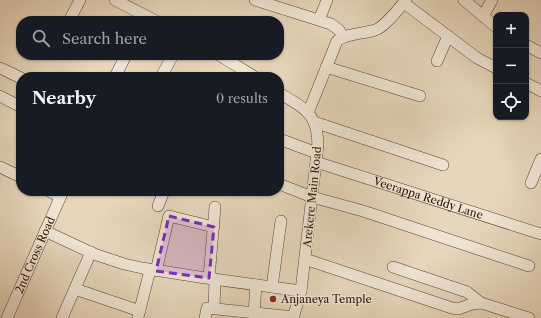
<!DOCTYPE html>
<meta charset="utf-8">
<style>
body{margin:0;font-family:"Libre Caslon Text",serif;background:#242831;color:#f1f3f6}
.controls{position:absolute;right:12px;top:12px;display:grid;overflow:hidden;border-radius:8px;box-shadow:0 1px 3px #0004}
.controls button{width:36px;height:36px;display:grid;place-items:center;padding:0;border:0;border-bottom:1px solid #363941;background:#171b24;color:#f1f3f6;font:20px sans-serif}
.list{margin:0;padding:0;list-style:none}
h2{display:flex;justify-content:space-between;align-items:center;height:52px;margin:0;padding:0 16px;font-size:17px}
h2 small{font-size:13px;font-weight:400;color:#9ea1a6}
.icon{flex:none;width:22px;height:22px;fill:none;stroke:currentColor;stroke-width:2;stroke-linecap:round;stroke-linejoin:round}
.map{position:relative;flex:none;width:541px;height:318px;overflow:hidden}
.search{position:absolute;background:#171b24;box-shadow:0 1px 3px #0004;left:16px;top:16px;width:268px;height:44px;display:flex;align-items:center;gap:10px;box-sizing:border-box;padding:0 14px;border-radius:16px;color:#9ea1a6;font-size:15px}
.panel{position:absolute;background:#171b24;box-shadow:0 1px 3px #0004;left:16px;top:72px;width:268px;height:124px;border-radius:16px}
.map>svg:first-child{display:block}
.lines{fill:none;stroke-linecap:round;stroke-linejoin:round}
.minor-casing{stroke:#5b4534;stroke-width:12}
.minor{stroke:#efe4d3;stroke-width:11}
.marked{fill:#7b2cbf;fill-opacity:0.2;stroke:#7b2cbf;stroke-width:3;stroke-dasharray:8 5;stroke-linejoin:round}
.poi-dot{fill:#8f2418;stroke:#efe4d3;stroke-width:1.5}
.labels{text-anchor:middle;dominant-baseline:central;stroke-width:3;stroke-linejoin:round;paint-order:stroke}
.street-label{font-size:11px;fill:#2d1507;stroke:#efe4d3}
.poi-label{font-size:11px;fill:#2d1507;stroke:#efe4d3;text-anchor:start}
</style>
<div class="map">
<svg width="541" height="318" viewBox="0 0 541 318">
<rect width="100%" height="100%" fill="#e6d6bb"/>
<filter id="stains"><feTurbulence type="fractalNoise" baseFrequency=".005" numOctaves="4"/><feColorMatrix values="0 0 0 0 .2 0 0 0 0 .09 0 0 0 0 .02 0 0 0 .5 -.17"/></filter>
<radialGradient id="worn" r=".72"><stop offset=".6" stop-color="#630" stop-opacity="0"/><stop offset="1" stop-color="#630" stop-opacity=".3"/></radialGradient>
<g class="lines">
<!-- minor casing -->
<g class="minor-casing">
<g id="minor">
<path d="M 115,0 L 156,21"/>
<path d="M 255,0 L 331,24 L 339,30 L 343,37"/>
<path d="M 464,0 L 496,27"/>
<path d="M 404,3 L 477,58 L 496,68"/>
<path d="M 483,16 L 492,0"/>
<path d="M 319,20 L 327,0"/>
<path d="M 69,21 L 80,0"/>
<path d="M 526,45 L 541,53"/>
<path d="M 219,55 L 255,77"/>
<path d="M 437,61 L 448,36"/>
<path d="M 326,67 L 420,96"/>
<path d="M 0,68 L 21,78"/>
<path d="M 115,77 L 126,55"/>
<path d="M 161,77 L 173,55"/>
<path d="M 526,83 L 541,91"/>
<path d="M 279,93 C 297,104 315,111 317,134 C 318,140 318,147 317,153 L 301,291 L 293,318"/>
<path d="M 0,96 L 21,107"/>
<path d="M 308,113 L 337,41 C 346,33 364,34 375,30 C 385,27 399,8 406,0"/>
<path d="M 314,122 L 443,165"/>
<path d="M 279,139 L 317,153"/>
<path id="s1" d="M 316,162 L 541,234"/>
<path d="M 0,167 L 21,177"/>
<path d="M 531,183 L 541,159"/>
<path d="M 279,184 L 312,197 L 363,211 L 529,266"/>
<path d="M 49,191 L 60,197"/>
<path d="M 158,206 L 164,191"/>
<path d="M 45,231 L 94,254 L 124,264 L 142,268 L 199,277 L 301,291"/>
<path d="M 305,259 L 452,308 L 458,309 L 472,304 L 481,303 L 529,318"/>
<path d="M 393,267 L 467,292 L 481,303"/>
<path d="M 156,271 L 169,216 L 214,227"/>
<path d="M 209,278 L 215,207"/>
<path d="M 272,287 L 281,221"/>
<path d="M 75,289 L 140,311"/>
<path d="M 214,308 L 215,279"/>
<path d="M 254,313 L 256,285"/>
<path d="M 138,317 L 150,270"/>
<path id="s2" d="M 7,318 L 63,191"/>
<path d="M 62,318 L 91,252"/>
<path d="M 205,318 L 207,308 L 294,317"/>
</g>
</g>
<!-- minor -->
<use href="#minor" class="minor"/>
</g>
<!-- marked area -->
<path class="marked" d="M 169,216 L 214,227 L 209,278 L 156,271 Z"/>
<!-- markers -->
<circle class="poi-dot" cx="273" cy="299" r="4"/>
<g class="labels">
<!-- street labels -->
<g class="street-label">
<text transform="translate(312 197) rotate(-84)">Arekere Main Road</text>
<text stroke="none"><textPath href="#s1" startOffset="118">Veerappa Reddy Lane</textPath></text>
<text stroke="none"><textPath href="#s2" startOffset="69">2nd Cross Road</textPath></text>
</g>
<!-- poi labels -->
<g class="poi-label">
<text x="281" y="299">Anjaneya Temple</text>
</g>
</g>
<rect width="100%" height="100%" filter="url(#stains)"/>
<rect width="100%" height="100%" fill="url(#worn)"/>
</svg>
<div class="controls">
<button>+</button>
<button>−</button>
<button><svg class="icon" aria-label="locate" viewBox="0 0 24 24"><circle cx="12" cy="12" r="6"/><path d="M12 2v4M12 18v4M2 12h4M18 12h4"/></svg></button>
</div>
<div class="search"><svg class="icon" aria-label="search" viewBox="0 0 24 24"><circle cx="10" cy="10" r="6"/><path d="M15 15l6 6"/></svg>Search here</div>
<section class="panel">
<h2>Nearby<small>0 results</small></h2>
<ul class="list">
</ul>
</section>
</div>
